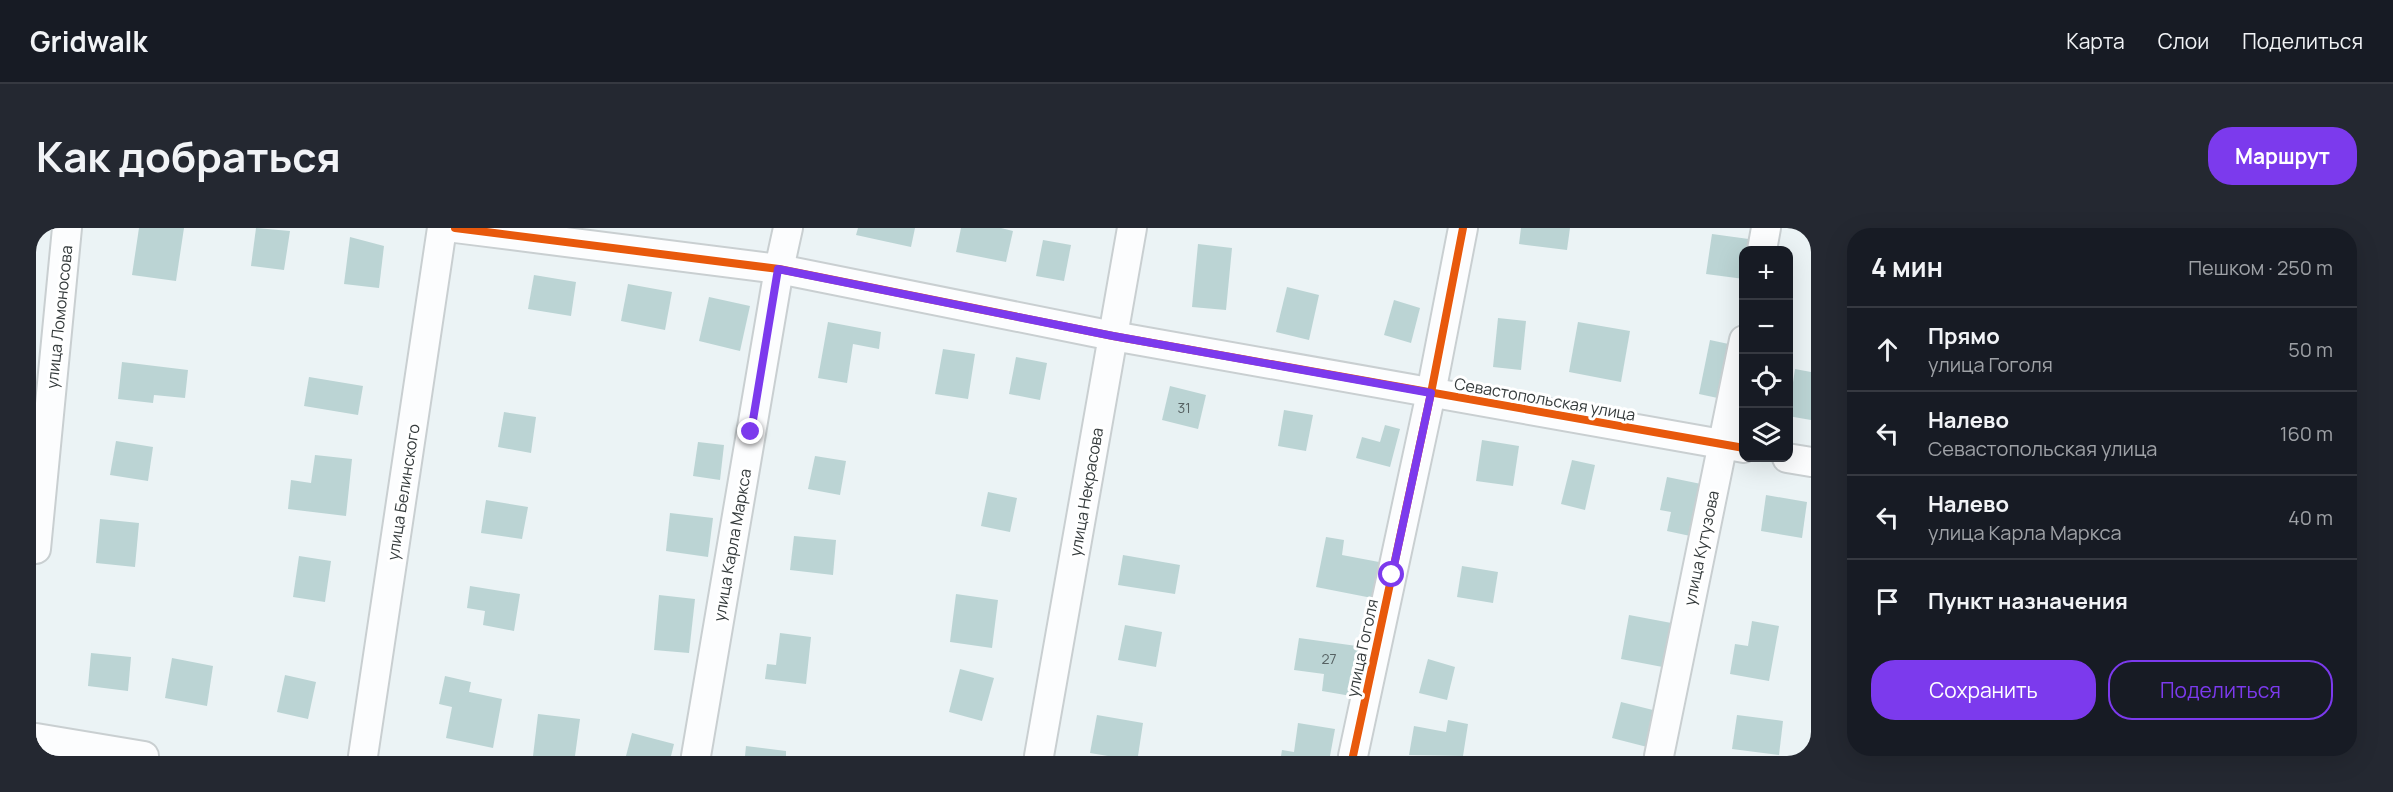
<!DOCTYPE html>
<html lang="ru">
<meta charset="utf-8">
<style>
body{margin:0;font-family:Manrope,sans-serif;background:#242831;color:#f1f3f6}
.controls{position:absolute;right:18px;top:18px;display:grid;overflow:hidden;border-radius:12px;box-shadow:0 6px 24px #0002}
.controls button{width:54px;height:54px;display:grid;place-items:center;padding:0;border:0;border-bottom:2px solid #363941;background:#171b24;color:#f1f3f6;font:30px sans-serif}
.stop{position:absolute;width:18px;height:18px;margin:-14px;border:4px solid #7c3aed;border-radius:50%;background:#fff}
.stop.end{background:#7c3aed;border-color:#fff;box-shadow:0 2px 6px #0008}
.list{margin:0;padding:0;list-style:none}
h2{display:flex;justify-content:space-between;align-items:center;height:78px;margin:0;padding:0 24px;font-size:26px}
h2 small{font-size:20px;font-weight:400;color:#9ea1a6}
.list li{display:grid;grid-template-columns:39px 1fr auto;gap:18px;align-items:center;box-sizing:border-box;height:84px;padding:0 24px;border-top:2px solid #363941}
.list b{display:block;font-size:22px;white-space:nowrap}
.list p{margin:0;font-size:20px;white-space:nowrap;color:#9ea1a6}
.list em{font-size:20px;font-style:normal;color:#9ea1a6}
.actions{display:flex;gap:12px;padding:18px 24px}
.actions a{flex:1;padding:14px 0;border:2px solid #7c3aed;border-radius:24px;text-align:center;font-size:21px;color:#7c3aed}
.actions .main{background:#7c3aed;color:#fff}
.icon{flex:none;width:33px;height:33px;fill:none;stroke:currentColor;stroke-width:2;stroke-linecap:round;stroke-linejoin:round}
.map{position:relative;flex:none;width:1775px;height:528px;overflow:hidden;border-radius:24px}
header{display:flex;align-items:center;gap:36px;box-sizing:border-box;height:84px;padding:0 30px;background:#171b24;border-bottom:2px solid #363941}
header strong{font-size:28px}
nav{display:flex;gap:33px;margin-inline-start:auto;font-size:21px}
.intro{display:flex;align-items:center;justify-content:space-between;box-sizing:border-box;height:144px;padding:0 36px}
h1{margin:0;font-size:42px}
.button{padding:15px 27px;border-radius:24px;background:#7c3aed;color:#fff;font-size:21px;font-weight:700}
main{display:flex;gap:36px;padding:0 36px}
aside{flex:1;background:#171b24;border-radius:24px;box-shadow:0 6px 24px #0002}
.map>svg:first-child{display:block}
.building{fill:#bbd4d4}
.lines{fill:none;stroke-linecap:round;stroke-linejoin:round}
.minor-casing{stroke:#c9cfd1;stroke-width:32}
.minor{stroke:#fcfdfe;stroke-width:28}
.cycleway-casing{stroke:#fff;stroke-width:11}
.cycleway{stroke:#e8590c;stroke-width:8}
.route{stroke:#7c3aed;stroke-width:8}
.labels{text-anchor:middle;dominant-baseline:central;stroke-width:6;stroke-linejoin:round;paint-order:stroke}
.number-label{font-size:14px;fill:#566162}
.street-label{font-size:16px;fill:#353b3c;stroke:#fff}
</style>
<header>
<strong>Gridwalk</strong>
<nav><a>Карта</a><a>Слои</a><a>Поделиться</a></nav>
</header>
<div class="intro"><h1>Как добраться</h1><a class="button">Маршрут</a></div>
<main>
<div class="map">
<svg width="1775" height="528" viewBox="0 0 1775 528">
<rect width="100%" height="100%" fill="#ebf3f5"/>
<!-- building -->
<g class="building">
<path d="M 103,0 L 148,0 L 140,53 L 96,47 Z"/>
<path d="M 220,0 L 254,3 L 248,42 L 215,38 Z"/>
<path d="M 822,0 L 879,0 L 875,19 L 820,7 Z"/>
<path d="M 925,0 L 965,0 L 977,3 L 970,34 L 920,24 Z"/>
<path d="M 1485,0 L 1534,0 L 1531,22 L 1483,16 Z"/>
<path d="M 1676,6 L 1720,12 L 1718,22 L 1708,22 L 1708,51 L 1670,46 Z"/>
<path d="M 314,9 L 348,18 L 343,60 L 308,56 Z"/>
<path d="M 1007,12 L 1035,17 L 1028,53 L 1000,48 Z"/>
<path d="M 1162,16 L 1196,20 L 1190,82 L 1156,79 Z"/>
<path d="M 498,47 L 540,54 L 535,88 L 492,81 Z"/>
<path d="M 592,56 L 636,64 L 629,102 L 585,93 Z"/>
<path d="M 1251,59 L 1283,67 L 1273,112 L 1240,104 Z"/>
<path d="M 673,69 L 714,78 L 704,123 L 663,113 Z"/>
<path d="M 1358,72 L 1384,80 L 1375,115 L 1348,107 Z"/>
<path d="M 1462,90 L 1490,93 L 1485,142 L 1457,139 Z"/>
<path d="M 792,94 L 845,104 L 843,121 L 817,116 L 811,155 L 782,150 Z"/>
<path d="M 1542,94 L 1594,103 L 1585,154 L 1533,144 Z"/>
<path d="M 1674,112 L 1702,118 L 1691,172 L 1663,166 Z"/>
<path d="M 907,121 L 939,126 L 932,171 L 899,166 Z"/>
<path d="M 980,129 L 1011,135 L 1004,172 L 973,166 Z"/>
<path d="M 86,134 L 152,142 L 149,170 L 118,167 L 117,175 L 82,171 Z"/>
<path d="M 1759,141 L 1775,144 L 1775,192 L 1752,188 Z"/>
<path d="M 273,149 L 327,158 L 322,187 L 268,178 Z"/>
<path d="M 1134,158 L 1170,167 L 1162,201 L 1126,192 Z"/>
<path d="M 1248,182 L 1277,187 L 1270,223 L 1242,218 Z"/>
<path d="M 468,184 L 500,189 L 495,225 L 462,219 Z"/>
<path d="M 1349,197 L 1364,201 L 1354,239 L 1320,230 L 1326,209 L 1344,214 Z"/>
<path d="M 1446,212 L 1483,218 L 1477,258 L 1440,253 Z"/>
<path d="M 80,213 L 117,219 L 112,253 L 74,247 Z"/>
<path d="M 662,214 L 688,217 L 684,252 L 657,248 Z"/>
<path d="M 279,227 L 316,231 L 310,288 L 252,281 L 255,252 L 275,255 Z"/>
<path d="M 779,228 L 810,233 L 804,267 L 772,261 Z"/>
<path d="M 1536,232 L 1559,237 L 1549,282 L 1525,276 Z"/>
<path d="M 1631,249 L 1670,257 L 1659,309 L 1631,303 L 1635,284 L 1624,282 Z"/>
<path d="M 952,264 L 981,270 L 974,304 L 945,298 Z"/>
<path d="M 1730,267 L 1771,274 L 1766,310 L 1725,303 Z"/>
<path d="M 450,272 L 492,279 L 486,311 L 445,305 Z"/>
<path d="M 634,285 L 677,290 L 672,329 L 630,323 Z"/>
<path d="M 64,291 L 103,295 L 99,339 L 60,335 Z"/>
<path d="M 758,308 L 800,312 L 797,347 L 754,342 Z"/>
<path d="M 1290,309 L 1308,312 L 1306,327 L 1343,334 L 1336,370 L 1280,359 Z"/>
<path d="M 1087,327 L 1144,337 L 1139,366 L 1082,357 Z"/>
<path d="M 263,328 L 295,333 L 289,374 L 257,369 Z"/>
<path d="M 1426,338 L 1462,344 L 1457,375 L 1421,369 Z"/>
<path d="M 434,358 L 484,366 L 478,403 L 447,397 L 449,383 L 431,380 Z"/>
<path d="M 920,366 L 962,372 L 956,420 L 914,414 Z"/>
<path d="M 623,367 L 659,371 L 653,425 L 618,422 Z"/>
<path d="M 1593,387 L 1646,397 L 1637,441 L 1585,431 Z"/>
<path d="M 1716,393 L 1743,398 L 1733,453 L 1694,446 L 1699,416 L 1712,418 Z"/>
<path d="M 1089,397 L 1126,404 L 1120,439 L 1082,432 Z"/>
<path d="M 744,405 L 775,409 L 770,456 L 729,451 L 731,436 L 740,437 Z"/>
<path d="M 1263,410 L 1328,419 L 1321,469 L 1286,463 L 1288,446 L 1258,442 Z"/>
<path d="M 55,425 L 95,429 L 92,463 L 52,458 Z"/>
<path d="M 136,430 L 177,438 L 171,478 L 129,470 Z"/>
<path d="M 1392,431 L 1419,439 L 1411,472 L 1383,465 Z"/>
<path d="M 924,441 L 958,450 L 946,493 L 913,484 Z"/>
<path d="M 249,447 L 280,454 L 272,491 L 241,484 Z"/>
<path d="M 409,448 L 435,454 L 433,464 L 466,471 L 457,520 L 410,510 L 416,479 L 403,476 Z"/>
<path d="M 1585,474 L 1625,484 L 1615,520 L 1576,510 Z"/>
<path d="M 502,486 L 544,491 L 539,528 L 497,528 Z"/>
<path d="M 1061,487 L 1107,495 L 1102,528 L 1072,528 L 1054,525 Z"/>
<path d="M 1701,487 L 1747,493 L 1743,527 L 1696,521 Z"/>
<path d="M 1412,492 L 1432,496 L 1427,528 L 1373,527 L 1378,498 L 1410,504 Z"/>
<path d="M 1262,495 L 1299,501 L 1294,528 L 1245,528 L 1246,522 L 1258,524 Z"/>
<path d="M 596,505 L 638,516 L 635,528 L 590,528 Z"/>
<path d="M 710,518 L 750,523 L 750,528 L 709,528 Z"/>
</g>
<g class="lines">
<!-- minor casing -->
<g class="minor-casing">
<g id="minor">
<path d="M 419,0 L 743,41 L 1077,108 L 1708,220"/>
<path d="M 1726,22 L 1730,0"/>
<path d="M 1751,230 L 1775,234"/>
<path d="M 0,321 L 31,0"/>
<path d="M 0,510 L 108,528"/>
<path d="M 327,528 L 406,0"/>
<path d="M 660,528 L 743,41 L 752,0"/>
<path d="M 1003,528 L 1096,0"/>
<path d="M 1317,528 L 1395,165 L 1427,0"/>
<path d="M 1623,528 L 1708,112"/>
</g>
</g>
<!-- minor -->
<use href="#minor" class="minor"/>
<!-- cycleway casing -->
<g class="cycleway-casing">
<g id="cycleway">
<path d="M 419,0 L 743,41 L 1077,108 L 1708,220"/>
<path d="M 1317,528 L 1395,165 L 1427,0"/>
</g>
</g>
<!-- cycleway -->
<use href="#cycleway" class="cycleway"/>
</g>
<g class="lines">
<!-- route -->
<path class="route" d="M 715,204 L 742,41 L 1077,108 L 1395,165 L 1356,347"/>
</g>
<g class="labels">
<!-- number labels -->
<g class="number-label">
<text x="1148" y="179">31</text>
<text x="1293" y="430">27</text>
</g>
<!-- street labels -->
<g class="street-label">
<text transform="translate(23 89) rotate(-84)">улица Ломоносова</text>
<text transform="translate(1509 171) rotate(10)">Севастопольская улица</text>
<text transform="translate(367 264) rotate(-81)">улица Белинского</text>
<text transform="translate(1050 264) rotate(-80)">улица Некрасова</text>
<text transform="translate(696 317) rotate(-80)">улица Карла Маркса</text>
<text transform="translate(1665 320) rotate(-78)">улица Кутузова</text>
<text transform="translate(1326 420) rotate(-78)">улица Гоголя</text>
</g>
</g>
</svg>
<div class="controls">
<button>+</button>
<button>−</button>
<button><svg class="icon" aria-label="locate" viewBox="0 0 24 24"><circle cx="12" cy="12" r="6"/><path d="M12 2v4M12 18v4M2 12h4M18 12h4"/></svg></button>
<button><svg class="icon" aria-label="layers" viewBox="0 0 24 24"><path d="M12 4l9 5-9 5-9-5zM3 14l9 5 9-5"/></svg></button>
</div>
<div class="stop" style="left:1356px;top:347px"></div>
<div class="stop end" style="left:715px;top:204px"></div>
</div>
<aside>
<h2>4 мин<small>Пешком · 250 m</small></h2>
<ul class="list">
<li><svg class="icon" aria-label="ahead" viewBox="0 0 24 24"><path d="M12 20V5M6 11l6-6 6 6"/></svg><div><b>Прямо</b><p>улица Гоголя</p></div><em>50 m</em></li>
<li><svg class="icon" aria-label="left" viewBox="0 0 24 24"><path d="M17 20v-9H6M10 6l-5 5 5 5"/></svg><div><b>Налево</b><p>Севастопольская улица</p></div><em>160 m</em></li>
<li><svg class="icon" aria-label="left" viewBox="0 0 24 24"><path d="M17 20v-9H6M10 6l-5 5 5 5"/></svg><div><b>Налево</b><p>улица Карла Маркса</p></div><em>40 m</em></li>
<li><svg class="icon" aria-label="arrive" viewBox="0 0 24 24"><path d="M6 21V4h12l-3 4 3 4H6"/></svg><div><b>Пункт назначения</b></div></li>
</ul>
<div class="actions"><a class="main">Сохранить</a><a>Поделиться</a></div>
</aside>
</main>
